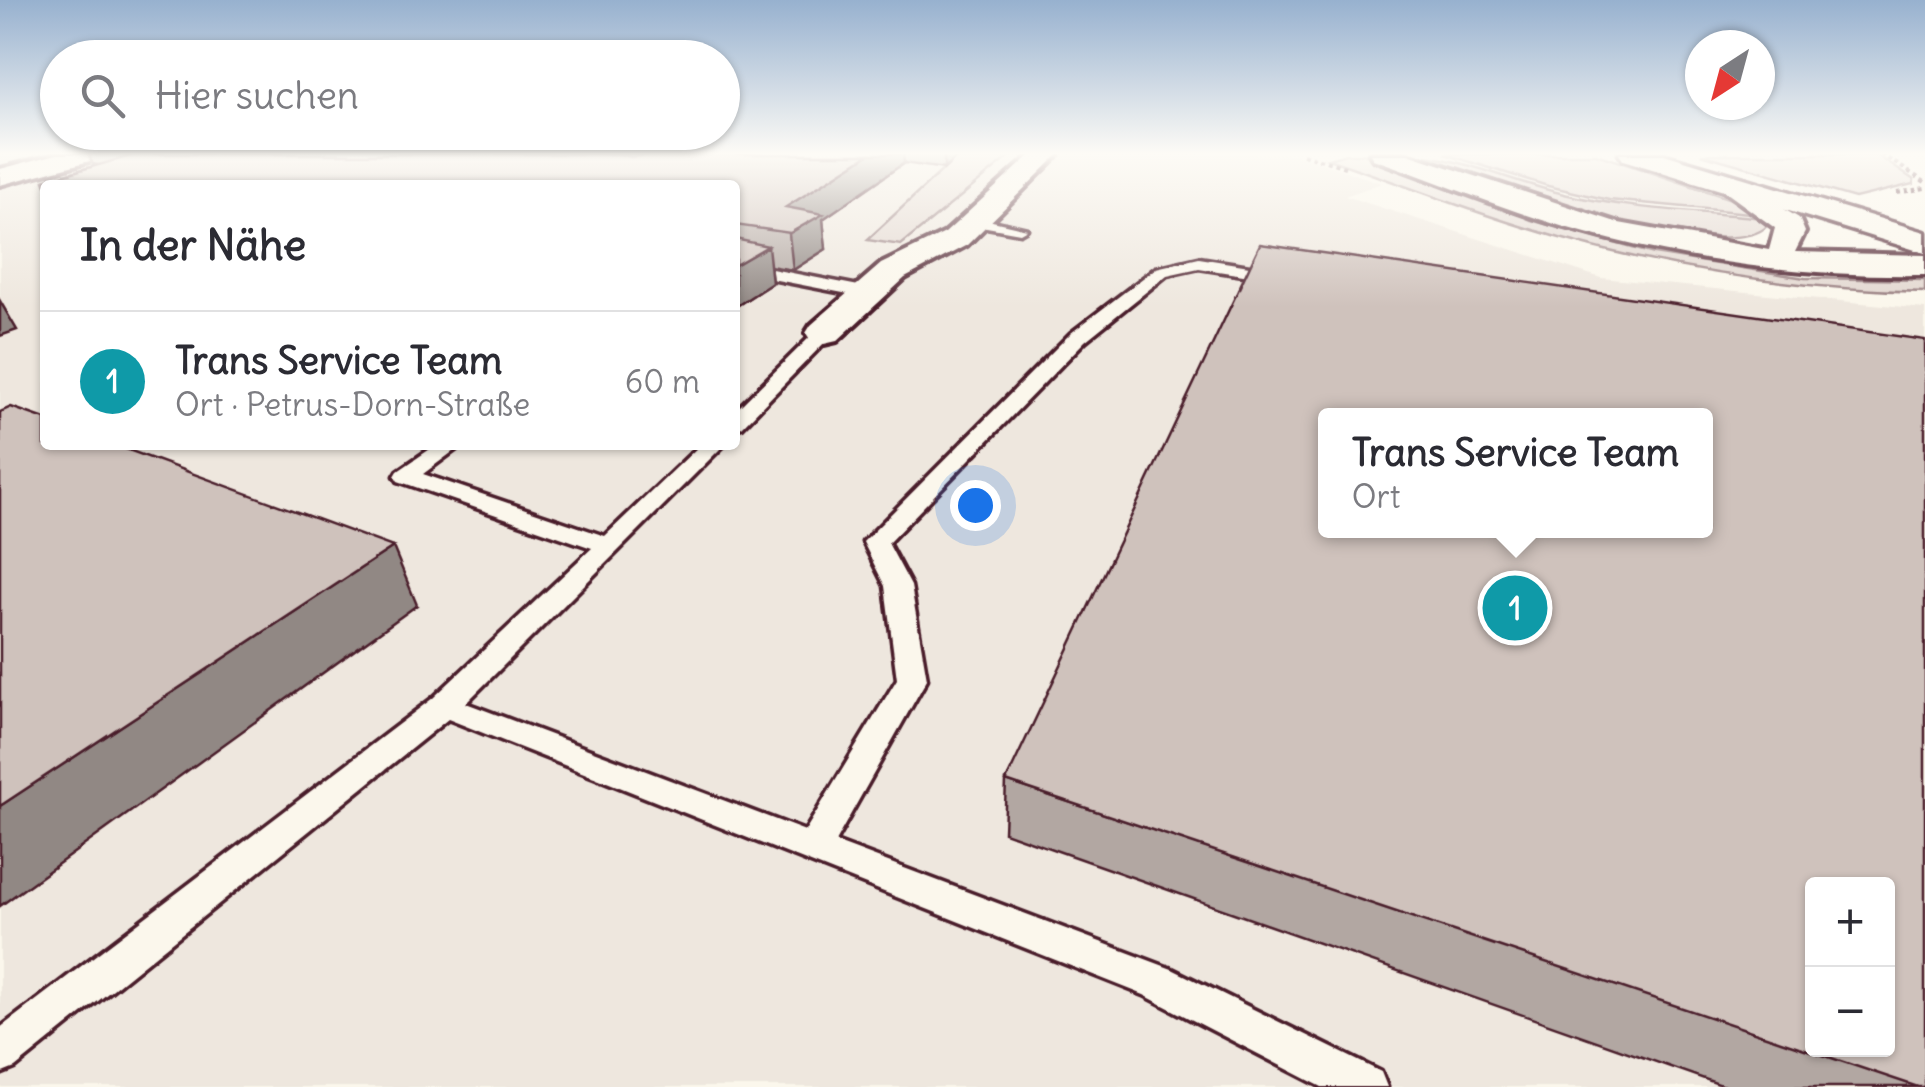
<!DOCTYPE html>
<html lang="de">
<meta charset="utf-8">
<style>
body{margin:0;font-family:Delius,sans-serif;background:#f2f2f3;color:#2b2b33}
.controls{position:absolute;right:30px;bottom:30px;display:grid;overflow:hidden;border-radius:10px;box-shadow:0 2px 8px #0004}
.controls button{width:90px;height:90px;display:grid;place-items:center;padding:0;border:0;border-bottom:2px solid #e1e1e2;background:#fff;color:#2b2b33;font:50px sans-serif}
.compass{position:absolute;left:1685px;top:30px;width:90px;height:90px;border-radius:50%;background:#fff;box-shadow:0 2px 8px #0004;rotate:216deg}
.you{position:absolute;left:975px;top:505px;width:35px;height:35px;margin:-25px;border:8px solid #fff;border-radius:50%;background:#1a73e8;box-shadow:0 0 0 15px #1a73e833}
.badge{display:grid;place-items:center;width:65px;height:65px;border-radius:50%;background:#d93025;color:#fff;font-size:32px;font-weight:700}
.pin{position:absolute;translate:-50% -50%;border:5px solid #fff;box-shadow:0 2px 10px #0006}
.popup{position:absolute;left:1318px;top:408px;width:395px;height:130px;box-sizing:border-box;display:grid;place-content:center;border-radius:10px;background:#fff;filter:drop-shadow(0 2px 8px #0005);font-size:32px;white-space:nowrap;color:#7c7c81}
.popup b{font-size:38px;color:#2b2b33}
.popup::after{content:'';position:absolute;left:50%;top:100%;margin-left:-20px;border:20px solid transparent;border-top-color:#fff}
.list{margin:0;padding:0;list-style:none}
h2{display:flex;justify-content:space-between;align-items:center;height:130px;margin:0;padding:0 40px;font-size:42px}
h2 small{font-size:32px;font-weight:400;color:#7c7c81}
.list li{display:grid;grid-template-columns:65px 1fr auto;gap:30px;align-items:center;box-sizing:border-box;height:140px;padding:0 40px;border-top:2px solid #e1e1e2}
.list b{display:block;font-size:38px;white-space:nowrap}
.list p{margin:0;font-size:32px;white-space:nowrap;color:#7c7c81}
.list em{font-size:32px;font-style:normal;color:#7c7c81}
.icon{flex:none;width:55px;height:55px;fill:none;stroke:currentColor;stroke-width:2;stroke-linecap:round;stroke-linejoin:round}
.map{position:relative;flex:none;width:1925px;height:1087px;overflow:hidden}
.search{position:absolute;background:#fff;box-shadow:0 2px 8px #0004;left:40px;top:40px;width:700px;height:110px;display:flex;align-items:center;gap:25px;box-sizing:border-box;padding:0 35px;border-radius:55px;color:#7c7c81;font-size:38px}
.panel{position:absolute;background:#fff;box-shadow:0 2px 8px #0004;left:40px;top:180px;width:700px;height:270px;border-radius:10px}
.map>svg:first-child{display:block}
.built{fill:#eee7de;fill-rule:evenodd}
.green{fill:#e2d7d0;stroke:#967b7e;stroke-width:2.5}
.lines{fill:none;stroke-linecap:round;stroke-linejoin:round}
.lane-casing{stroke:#4a1f2b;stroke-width:7}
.street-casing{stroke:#4a1f2b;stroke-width:8}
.primary-casing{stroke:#4a1f2b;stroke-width:7}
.path{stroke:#4a1f2b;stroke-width:4;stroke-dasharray:4 4;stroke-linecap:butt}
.lane{fill:#fbf7ec;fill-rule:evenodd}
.street{fill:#fbf7ec;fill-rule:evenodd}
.primary{fill:#fbf7ec;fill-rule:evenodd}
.wall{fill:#b2a7a2;stroke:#4a1f2b;stroke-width:2.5}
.shaded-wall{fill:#918884;stroke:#4a1f2b;stroke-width:2.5}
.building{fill:#cfc2bc;stroke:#4a1f2b;stroke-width:2.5;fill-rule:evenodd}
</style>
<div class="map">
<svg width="1925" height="1087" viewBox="0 0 1925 1087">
<rect width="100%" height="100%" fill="#fbf7ec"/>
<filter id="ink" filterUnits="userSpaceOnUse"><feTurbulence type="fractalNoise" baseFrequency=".01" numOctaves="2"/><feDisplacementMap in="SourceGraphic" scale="20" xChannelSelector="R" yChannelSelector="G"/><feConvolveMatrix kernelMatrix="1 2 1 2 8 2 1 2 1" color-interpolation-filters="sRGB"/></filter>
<g filter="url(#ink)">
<!-- built -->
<path class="built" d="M 0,154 L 1293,154 L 1382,183 L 1345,196 L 1601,278 L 1925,309 L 1925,1087 L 0,1087 ZM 45,185 L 735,185 L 735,445 L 45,445 ZM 1325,416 L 1705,416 L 1705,530 L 1325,530 ZM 1812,884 L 1888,884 L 1888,1050 L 1812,1050 Z"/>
<!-- green -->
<g class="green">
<path d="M 960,154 L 1013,154 L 901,245 L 867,240 Z"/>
<path d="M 1346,154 L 1364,154 L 1481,196 L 1531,220 L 1654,254 L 1805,278 L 1925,280 L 1925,292 C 1788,289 1647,267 1517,225 C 1453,205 1391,180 1328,159 Z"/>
<path d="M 1398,154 C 1456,154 1508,181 1564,194 C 1630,210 1697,211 1764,218 L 1767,226 C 1725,270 1457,173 1398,154 Z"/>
<path d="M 1445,154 L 1596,154 L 1728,198 L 1760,214 L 1609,200 L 1548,186 Z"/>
<path d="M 1701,154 L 1875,154 L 1914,180 L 1913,184 L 1855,198 Z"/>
</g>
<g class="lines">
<!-- lane casing -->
<g class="lane-casing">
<g id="lane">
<path d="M 975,217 L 1027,229 L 1020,233 L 970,224 L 968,221 Z"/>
<path d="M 1199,258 L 1281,271 L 1289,276 L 1281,281 L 1199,268 L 1167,275 L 1085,341 L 888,543 L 911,586 L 927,679 L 835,842 L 1172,969 L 1381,1072 L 1387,1087 L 1322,1087 L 1144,995 L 448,719 L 15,1068 L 0,1074 L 0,1028 L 433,698 L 592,548 L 398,481 L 395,476 L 398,471 L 436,445 L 462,445 L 423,474 L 605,536 L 700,445 L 724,445 L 466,703 L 805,831 L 897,679 L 885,586 L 863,542 L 1071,333 L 1156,268 Z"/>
<path d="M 735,262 L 869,288 L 878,293 L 869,298 L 735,272 Z"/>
<path d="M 824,328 L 830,329 L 830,337 L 742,427 L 735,429 L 735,411 L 818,329 Z"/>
</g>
</g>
<!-- street casing -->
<g class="street-casing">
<g id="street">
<path d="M 57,154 L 100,154 L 97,159 L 0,185 L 0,169 Z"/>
<path d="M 1032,154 L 1059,154 L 967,245 L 905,278 L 837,341 L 824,344 L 811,341 L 806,333 L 811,325 L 881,264 L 945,233 Z"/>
<path d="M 1370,154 L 1408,154 L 1619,223 L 1769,250 L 1775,228 L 1712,182 L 1725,174 L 1799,218 L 1805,232 L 1795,252 L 1925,255 L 1925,275 C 1801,277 1680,261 1561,226 C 1498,207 1436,181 1373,159 Z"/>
</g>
</g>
<!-- primary casing -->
<g class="primary-casing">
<path id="primary" d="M 1619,154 L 1664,154 L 1925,232 L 1925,253 L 1623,160 Z"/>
</g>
<!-- path -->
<g class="path">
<path d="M 1303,154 L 1345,167"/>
<path d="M 1881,154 L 1925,182"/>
<path d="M 1897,193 L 1925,188"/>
</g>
<!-- lane -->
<use href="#lane" class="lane"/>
<!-- street -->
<use href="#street" class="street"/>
<!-- primary -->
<use href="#primary" class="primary"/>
</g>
<!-- wall -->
<g class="wall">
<path d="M 88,154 L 960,154 L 944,169 L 904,163 L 823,219 L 826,249 L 793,270 L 770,266 L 772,283 L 735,307 L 735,185 L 46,185 L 44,180 L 98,165 L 93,164 Z"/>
<path d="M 1006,781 L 1925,1087 L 1727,1087 L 1004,832 Z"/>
</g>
<!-- shaded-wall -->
<g class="shaded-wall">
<path d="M 869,154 L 903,154 L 904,163 L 823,219 L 826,249 L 793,270 L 786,207 Z"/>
<path d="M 944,154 L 960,154 L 944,169 Z"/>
<path d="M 768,246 L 772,283 L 735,307 L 735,265 Z"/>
<path d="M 0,301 L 17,330 L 0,336 Z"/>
<path d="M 393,547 L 417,605 L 0,906 L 0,806 Z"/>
</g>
<!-- building -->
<g class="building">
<path d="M 138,154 L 619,154 L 631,157 L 658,154 L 869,154 L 786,207 L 823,214 L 790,233 L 735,225 L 735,185 L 65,185 L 44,180 Z"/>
<path d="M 735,239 L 768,246 L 735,265 Z"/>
<path d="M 1260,244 L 1925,340 L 1925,1087 L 1918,1087 L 1006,781 ZM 1325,416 L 1705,416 L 1705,530 L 1325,530 ZM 1812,884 L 1888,884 L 1888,1050 L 1812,1050 Z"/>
<path d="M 11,407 L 45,419 L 45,445 L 115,445 L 393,547 L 0,806 L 0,412 Z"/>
</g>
</g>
<!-- sky -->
<linearGradient id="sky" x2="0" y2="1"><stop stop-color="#97b1cf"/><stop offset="0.5" stop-color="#fdfbf6"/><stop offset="1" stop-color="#fdfbf6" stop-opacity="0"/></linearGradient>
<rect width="1925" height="307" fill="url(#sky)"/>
</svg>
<div class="controls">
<button>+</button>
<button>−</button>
</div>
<svg class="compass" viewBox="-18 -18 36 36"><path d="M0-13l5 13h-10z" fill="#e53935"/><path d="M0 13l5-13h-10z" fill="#7c7c81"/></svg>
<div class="you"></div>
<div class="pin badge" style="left:1515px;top:608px;background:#0f9aa8">1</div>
<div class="popup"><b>Trans Service Team</b>Ort</div>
<div class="search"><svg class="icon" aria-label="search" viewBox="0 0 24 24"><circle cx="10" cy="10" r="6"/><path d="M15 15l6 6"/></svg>Hier suchen</div>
<section class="panel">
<h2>In der Nähe<small></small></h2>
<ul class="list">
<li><span class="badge" style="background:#0f9aa8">1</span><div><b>Trans Service Team</b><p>Ort · Petrus-Dorn-Straße</p></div><em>60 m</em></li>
</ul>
</section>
</div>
